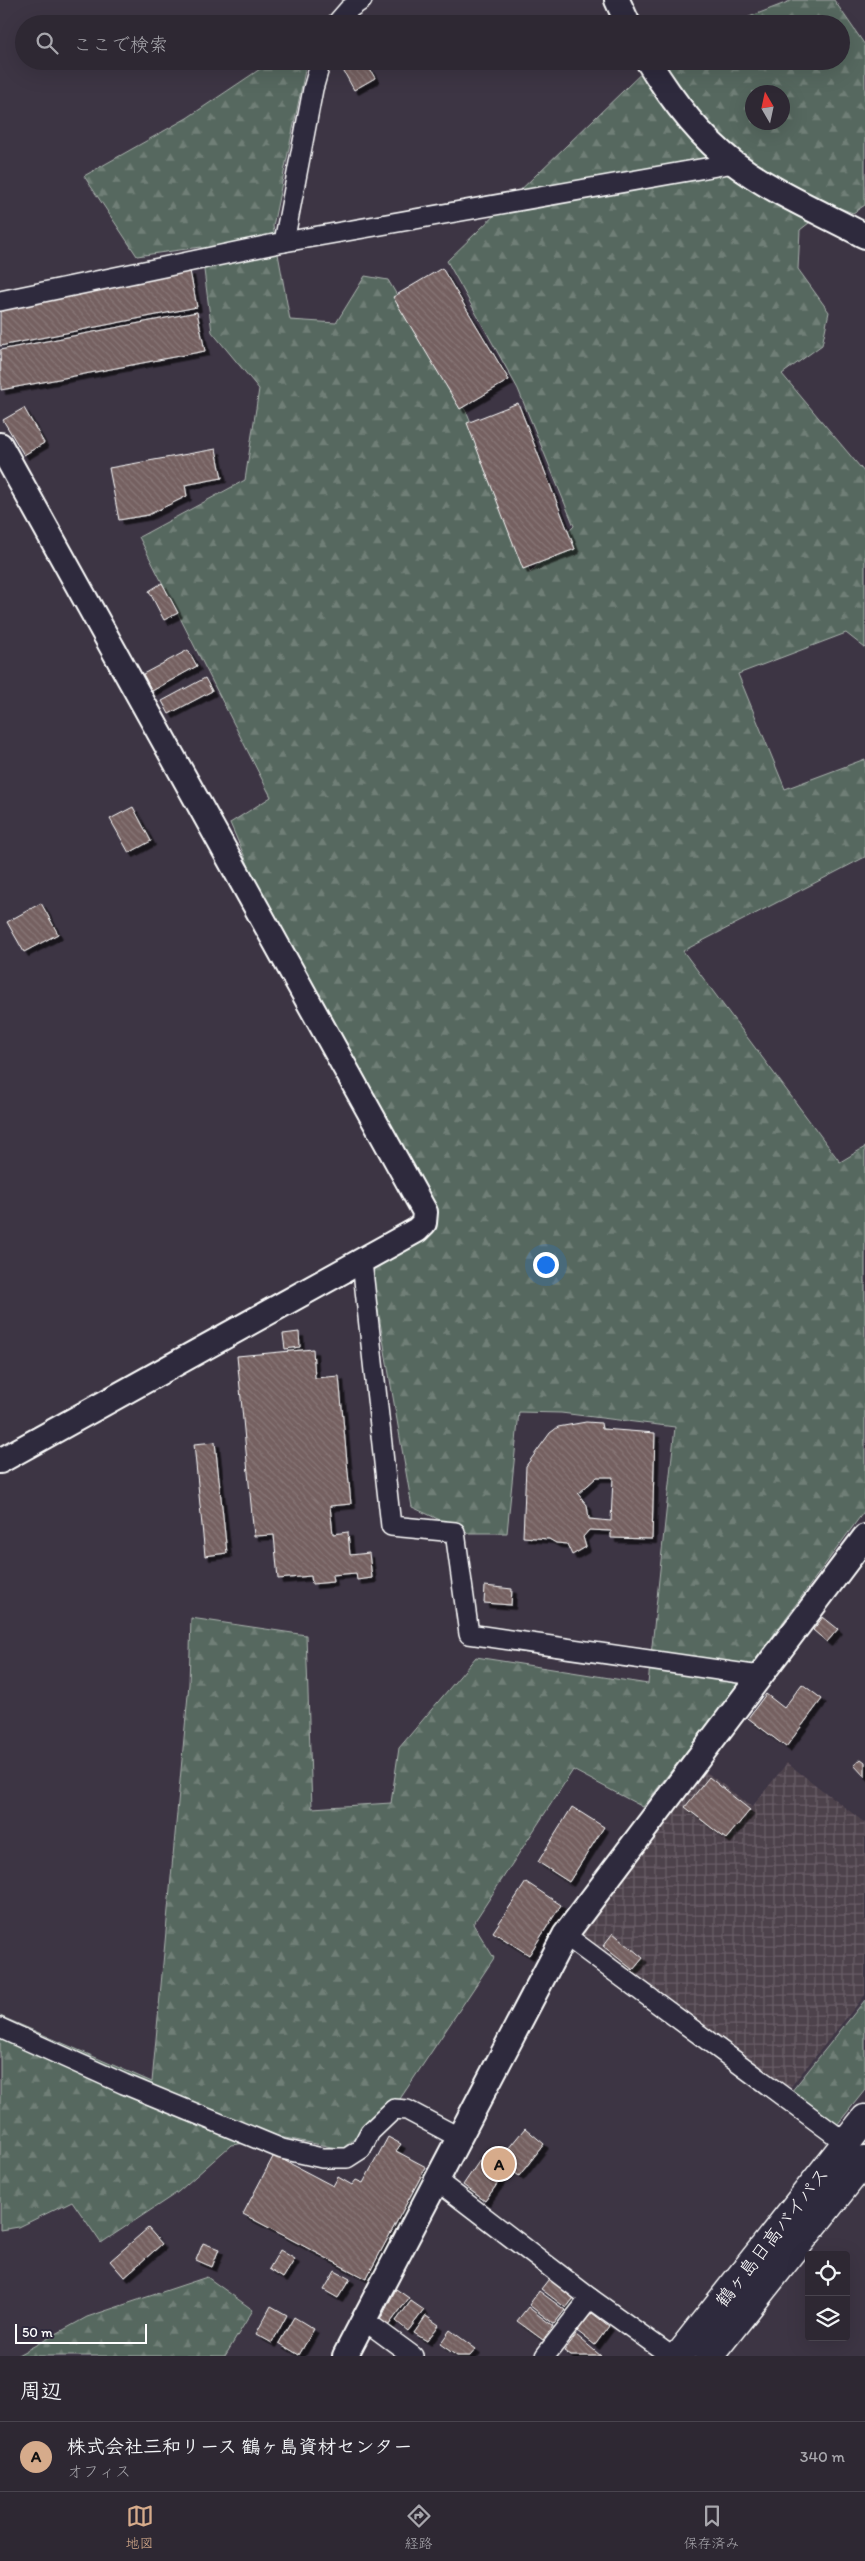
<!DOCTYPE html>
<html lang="ja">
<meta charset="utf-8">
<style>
body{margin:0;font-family:Itim,"Klee One",sans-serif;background:#36303b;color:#f1f3f6}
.controls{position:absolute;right:15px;bottom:15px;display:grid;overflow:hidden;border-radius:5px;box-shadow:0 5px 20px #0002}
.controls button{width:45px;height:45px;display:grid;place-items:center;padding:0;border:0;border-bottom:1px solid #49444e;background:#2e2833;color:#f1f3f6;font:25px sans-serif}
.compass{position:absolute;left:745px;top:85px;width:45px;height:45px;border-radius:50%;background:#2e2833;box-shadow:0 5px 20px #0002;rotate:351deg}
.scale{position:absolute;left:15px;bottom:12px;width:132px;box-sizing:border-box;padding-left:5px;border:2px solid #fff;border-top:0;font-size:14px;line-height:18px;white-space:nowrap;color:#fff;-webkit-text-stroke:4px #2f2a3d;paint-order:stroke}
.you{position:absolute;left:545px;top:1264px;width:18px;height:18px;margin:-12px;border:4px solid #fff;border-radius:50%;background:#1a73e8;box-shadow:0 0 0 8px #1a73e833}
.badge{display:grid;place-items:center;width:32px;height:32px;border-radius:50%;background:#d6ab8b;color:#111;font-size:16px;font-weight:700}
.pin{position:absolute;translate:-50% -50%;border:2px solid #fff;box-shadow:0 1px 5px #0006}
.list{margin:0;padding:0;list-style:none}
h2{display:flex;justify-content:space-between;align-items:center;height:65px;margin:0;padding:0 20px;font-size:21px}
h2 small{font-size:16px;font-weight:400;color:#a7a6ac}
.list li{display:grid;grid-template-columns:32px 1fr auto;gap:15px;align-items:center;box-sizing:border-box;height:70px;padding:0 20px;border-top:1px solid #49444e}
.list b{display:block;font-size:19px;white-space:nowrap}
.list p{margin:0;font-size:16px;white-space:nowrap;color:#a7a6ac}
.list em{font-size:16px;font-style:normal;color:#a7a6ac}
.icon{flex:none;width:28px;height:28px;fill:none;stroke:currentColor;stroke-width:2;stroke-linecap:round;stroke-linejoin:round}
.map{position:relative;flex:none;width:865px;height:2356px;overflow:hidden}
.search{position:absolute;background:#2e2833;box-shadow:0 5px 20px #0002;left:15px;right:15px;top:15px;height:55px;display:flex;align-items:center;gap:12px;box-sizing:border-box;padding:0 18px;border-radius:28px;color:#a7a6ac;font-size:19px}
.sheet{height:135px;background:#2e2833}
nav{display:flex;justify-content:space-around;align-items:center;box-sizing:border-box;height:70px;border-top:1px solid #49444e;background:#2e2833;font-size:14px;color:#a7a6ac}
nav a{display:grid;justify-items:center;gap:2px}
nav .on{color:#d6ab8b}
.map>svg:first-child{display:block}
.industrial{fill:url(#industrial-grid)}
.forest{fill:url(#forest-firs);stroke:#abb4af;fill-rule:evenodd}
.building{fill:url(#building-back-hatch);stroke:#fff;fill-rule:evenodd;filter:url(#shadow)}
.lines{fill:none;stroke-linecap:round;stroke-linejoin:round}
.minor-casing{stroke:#fff;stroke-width:22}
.tertiary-casing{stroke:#fff;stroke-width:28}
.trunk-casing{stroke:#fff;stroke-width:31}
.minor{stroke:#2f2a3d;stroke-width:19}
.tertiary{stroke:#2f2a3d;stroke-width:24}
.trunk{stroke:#2f2a3d;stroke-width:28}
.labels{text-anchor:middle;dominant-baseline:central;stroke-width:4;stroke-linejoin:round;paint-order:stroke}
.street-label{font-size:19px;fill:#fff;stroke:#2f2a3d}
</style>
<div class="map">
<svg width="865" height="2356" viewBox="0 0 865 2356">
<defs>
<pattern id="industrial-grid" width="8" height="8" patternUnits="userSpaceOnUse" patternTransform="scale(1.25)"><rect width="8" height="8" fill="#4e424c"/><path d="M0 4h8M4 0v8" fill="none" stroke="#695e67"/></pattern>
<pattern id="forest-firs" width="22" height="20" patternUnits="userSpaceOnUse" patternTransform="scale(1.25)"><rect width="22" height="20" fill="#57685f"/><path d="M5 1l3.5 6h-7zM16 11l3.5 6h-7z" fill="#707f77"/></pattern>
<pattern id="building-back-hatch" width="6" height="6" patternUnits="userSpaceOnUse" patternTransform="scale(1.25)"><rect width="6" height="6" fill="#746060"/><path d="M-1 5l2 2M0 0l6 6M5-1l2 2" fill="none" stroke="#897878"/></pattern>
<filter id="shadow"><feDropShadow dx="4.5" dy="4.5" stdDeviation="0" flood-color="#0009"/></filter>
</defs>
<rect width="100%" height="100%" fill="#3d3544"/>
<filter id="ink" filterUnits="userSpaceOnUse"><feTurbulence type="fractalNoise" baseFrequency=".02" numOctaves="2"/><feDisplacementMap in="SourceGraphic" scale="10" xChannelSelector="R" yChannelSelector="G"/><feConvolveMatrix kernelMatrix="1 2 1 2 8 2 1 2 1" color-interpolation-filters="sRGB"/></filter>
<g filter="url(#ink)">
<!-- industrial -->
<path class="industrial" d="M 787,1763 L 865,1823 L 865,1995 L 788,2090 L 576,1936 L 701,1768 L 752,1807 Z"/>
<!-- forest -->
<g class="forest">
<path d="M 793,0 L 834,0 L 865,45 L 865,205 L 853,213 L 832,205 L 800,230 L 798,269 L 829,312 L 822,345 L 782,374 L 865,473 L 865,648 L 846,633 L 738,674 L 785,789 L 865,759 L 865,857 L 683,951 L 840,1162 L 865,1147 L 865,1510 L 717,1712 L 643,1807 L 573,1770 L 473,1924 L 494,1958 L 398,2102 L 342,2149 L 285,2138 L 231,2145 L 178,2192 L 101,2243 L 72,2201 L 19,2227 L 0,2230 L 0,2016 L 152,2082 L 189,1684 L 191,1618 L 306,1635 L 312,1808 L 391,1803 L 399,1748 L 476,1657 L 648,1684 L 675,1427 L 561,1413 L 519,1412 L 507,1533 L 468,1533 L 412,1507 L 370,1264 L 434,1224 L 274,924 L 230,823 L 271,797 L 139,537 L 245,480 L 259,389 L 212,332 L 201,247 L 137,256 L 84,176 L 187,118 L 272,61 L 307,61 L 273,226 L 290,320 L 336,323 L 365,276 L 388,280 L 468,415 L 530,573 L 574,526 L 518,389 L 447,261 L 654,61 L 841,61 L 841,24 L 731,24 ZM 752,92 L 782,92 L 782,122 L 752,122 Z"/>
<path d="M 865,2000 L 865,2090 L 837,2125 L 791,2092 Z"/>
<path d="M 207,2277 L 253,2310 L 225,2356 L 16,2356 L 87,2317 Z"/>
</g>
<!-- building -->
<g class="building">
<path d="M 338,61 L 365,61 L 375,78 L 354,90 Z"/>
<path d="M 442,268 L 509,380 L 460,409 L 393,297 Z"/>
<path d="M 190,271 L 197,307 L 0,346 L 0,308 Z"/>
<path d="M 197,312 L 205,351 L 1,390 L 0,350 Z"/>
<path d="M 518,403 L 575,549 L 523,569 L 467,423 Z"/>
<path d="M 24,408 L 44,443 L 24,455 L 3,420 Z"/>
<path d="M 216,449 L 222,478 L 185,485 L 187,496 L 148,515 L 119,520 L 109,468 Z"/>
<path d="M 162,583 L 178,613 L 164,620 L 149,591 Z"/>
<path d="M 188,650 L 197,666 L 152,691 L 143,674 Z"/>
<path d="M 205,678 L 212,691 L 169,714 L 162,701 Z"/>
<path d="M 133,807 L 151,841 L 129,853 L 110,819 Z"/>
<path d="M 41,903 L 58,934 L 24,952 L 7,922 Z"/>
<path d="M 299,1332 L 300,1347 L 285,1349 L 283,1334 Z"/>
<path d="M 313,1349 L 315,1378 L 339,1376 L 351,1504 L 330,1506 L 333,1534 L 348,1532 L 350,1555 L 369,1553 L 372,1578 L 357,1580 L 356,1573 L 332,1575 L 333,1582 L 312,1584 L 311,1576 L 278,1579 L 274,1535 L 254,1536 L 237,1356 Z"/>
<path d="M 586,1422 L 601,1423 L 602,1429 L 655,1433 L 652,1539 L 611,1538 L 611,1531 L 589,1530 L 583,1537 L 586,1547 L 572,1555 L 567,1544 L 556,1543 L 549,1539 L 523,1537 L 526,1466 L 550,1433 L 558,1427 ZM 597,1477 L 613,1477 L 611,1521 L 589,1519 L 587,1505 L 578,1494 Z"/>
<path d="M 215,1442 L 227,1553 L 205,1556 L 194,1444 Z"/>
<path d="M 485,1586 L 512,1589 L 511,1605 L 484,1603 Z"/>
<path d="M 823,1617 L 838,1629 L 827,1642 L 813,1630 Z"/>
<path d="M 802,1684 L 822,1699 L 786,1747 L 748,1718 L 766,1694 L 784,1708 Z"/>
<path d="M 861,1759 L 865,1762 L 865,1777 L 854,1765 Z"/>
<path d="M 709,1777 L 750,1810 L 726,1839 L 685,1807 Z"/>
<path d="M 572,1807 L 604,1827 L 569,1882 L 538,1862 Z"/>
<path d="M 526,1882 L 561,1905 L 529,1955 L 493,1932 Z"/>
<path d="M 613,1933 L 643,1958 L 633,1970 L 603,1946 Z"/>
<path d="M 525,2128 L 544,2144 L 519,2176 L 499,2160 Z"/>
<path d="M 388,2137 L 401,2144 L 396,2151 L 426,2167 L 366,2279 L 243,2214 L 274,2155 L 333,2186 L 338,2177 L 352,2185 L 356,2180 L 363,2183 Z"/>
<path d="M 480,2160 L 503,2176 L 485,2201 L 463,2185 Z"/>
<path d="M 148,2228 L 162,2244 L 124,2277 L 110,2261 Z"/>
<path d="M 203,2243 L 219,2249 L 212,2267 L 196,2260 Z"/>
<path d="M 280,2250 L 295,2259 L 283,2278 L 269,2269 Z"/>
<path d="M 335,2271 L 350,2279 L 338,2298 L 324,2290 Z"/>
<path d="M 552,2275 L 577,2294 L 566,2308 L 541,2289 Z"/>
<path d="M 396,2289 L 409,2298 L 388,2326 L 380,2320 Z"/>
<path d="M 539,2291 L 565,2310 L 554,2324 L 529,2305 Z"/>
<path d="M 411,2301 L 424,2310 L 408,2331 L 396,2321 Z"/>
<path d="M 271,2306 L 287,2315 L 272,2343 L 256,2334 Z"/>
<path d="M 528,2307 L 553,2326 L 543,2340 L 517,2321 Z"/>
<path d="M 592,2313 L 609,2326 L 595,2345 L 577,2331 Z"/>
<path d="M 426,2316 L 439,2325 L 427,2341 L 414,2333 Z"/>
<path d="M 294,2317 L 314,2329 L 299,2355 L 279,2343 Z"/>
<path d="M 450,2330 L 476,2349 L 470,2356 L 457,2356 L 440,2344 Z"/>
<path d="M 576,2335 L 601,2356 L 571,2356 L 564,2351 Z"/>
</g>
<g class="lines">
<!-- minor casing -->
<g class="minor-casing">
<g id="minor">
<path d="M 336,24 L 349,9 L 362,0"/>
<path d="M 284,242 L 734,163"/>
<path d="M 0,301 L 284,242 L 313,89 L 321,61"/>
<path d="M 362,1262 L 391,1526 L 455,1532 L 469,1634 L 760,1676"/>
<path d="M 565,1935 L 846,2143"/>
<path d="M 0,2028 L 124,2084 L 282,2149 L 322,2158 L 347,2158 L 361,2149 L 370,2132 L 394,2109 L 407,2110 L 458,2137"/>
<path d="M 436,2180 L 590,2298 L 671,2356"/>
<path d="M 364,2320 L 413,2356"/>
<path d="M 545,2356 L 590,2298"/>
</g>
</g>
<!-- tertiary casing -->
<g class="tertiary-casing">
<g id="tertiary">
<path d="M 617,0 L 628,24"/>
<path d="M 648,61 C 671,99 699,136 734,163 C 774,193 822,213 865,236"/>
<path d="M 0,445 L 425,1212 L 424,1223 L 417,1230 L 0,1461"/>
<path d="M 345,2356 L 565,1935 L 865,1537"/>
</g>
</g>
<!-- trunk casing -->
<g class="trunk-casing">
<g id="trunk">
<path d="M 678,2356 L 865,2119"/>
<path d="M 709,2356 L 865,2160"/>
</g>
</g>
<!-- minor -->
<use href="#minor" class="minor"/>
<!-- tertiary -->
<use href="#tertiary" class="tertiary"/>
<!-- trunk -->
<use href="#trunk" class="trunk"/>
</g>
</g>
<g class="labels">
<!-- street labels -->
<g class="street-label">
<text transform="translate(772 2237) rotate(-52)">鶴ヶ島日高バイパス</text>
</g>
</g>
</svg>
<div class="controls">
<button><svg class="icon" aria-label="locate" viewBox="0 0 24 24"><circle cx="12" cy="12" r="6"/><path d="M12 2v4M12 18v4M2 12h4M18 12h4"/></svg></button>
<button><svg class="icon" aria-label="layers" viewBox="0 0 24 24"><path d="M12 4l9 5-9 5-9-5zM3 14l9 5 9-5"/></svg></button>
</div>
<svg class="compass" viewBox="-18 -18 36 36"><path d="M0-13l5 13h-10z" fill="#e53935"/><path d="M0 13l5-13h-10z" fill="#a7a6ac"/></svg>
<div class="scale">50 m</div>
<div class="you"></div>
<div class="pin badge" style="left:499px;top:2164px">A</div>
<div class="search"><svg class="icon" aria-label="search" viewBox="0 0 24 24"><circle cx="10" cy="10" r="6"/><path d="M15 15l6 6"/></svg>ここで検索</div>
</div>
<section class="sheet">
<h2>周辺<small></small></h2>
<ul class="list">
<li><span class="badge">A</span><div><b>株式会社三和リース 鶴ヶ島資材センター</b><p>オフィス</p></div><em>340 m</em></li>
</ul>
</section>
<nav>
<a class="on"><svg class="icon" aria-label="map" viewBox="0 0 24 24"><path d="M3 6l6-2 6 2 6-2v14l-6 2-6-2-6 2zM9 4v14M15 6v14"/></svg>地図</a>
<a><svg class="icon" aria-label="directions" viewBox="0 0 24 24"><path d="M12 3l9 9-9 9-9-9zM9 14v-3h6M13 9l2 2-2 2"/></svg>経路</a>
<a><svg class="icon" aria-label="saved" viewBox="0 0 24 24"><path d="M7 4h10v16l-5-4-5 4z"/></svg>保存済み</a>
</nav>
